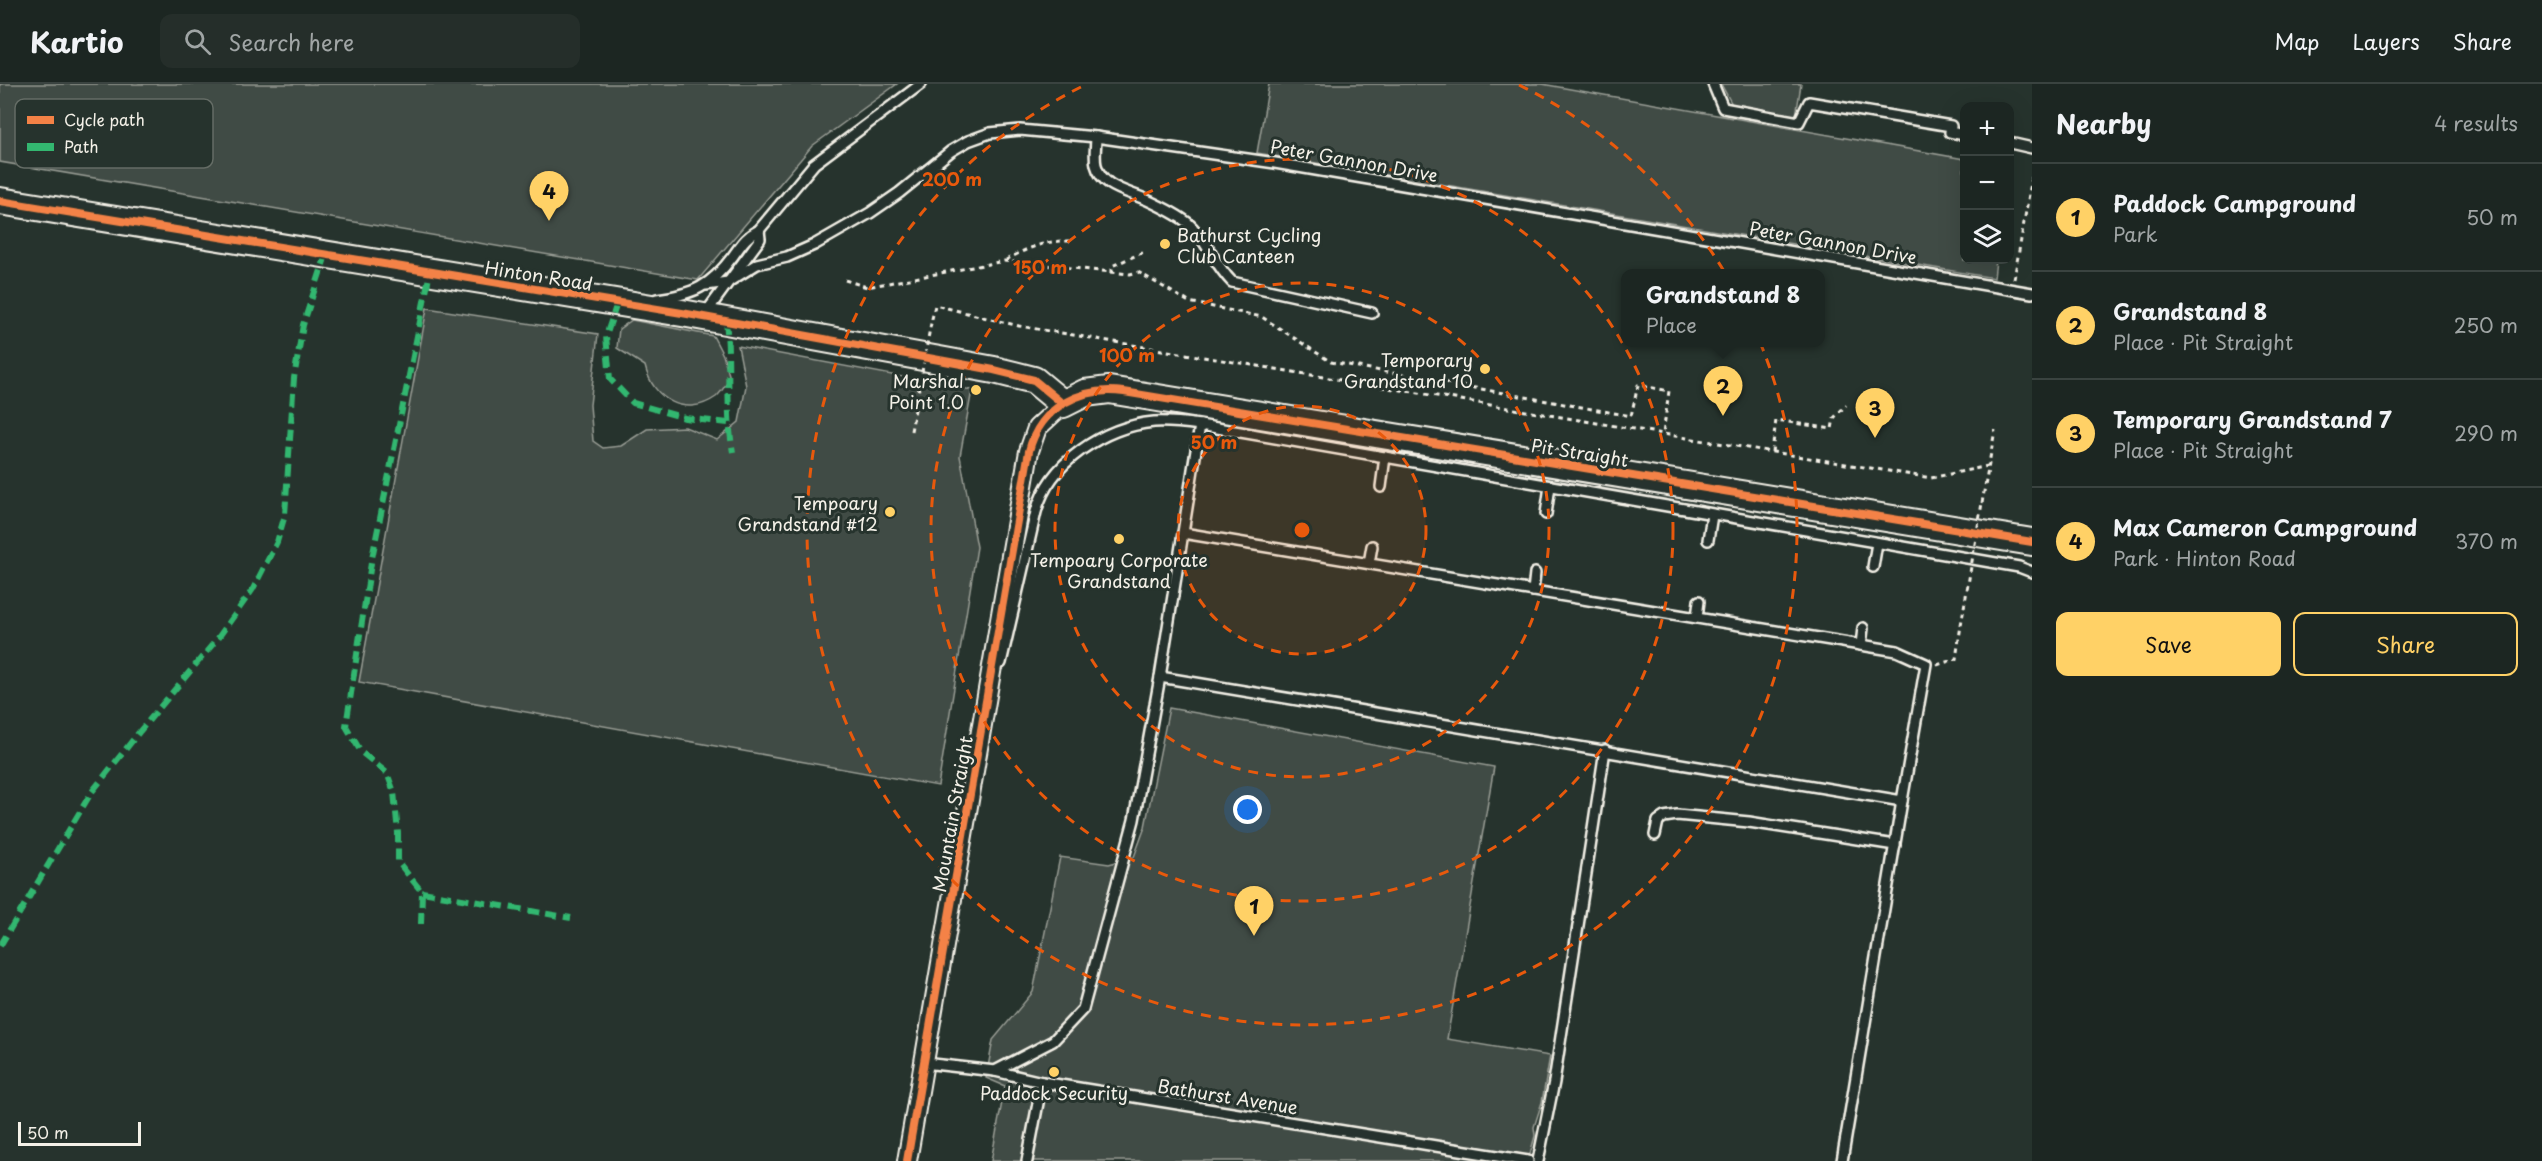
<!DOCTYPE html>
<meta charset="utf-8">
<style>
body{margin:0;font-family:"Playpen Sans",sans-serif;background:#252e2a;color:#f1f3f6}
.controls{position:absolute;right:18px;top:18px;display:grid;overflow:hidden;border-radius:12px;box-shadow:0 6px 24px #0002}
.controls button{width:54px;height:54px;display:grid;place-items:center;padding:0;border:0;border-bottom:2px solid #3a4340;background:#1c2622;color:#f1f3f6;font:30px sans-serif}
.scale{position:absolute;left:18px;bottom:15px;width:123px;box-sizing:border-box;padding-left:6px;border:3px solid #f4f1e8;border-top:0;font-size:16px;line-height:21px;white-space:nowrap;color:#f4f1e8;-webkit-text-stroke:4px #26332d;paint-order:stroke}
.you{position:absolute;left:1248px;top:726px;width:21px;height:21px;margin:-15px;border:4px solid #fff;border-radius:50%;background:#1a73e8;box-shadow:0 0 0 9px #1a73e833}
.badge{display:grid;place-items:center;width:39px;height:39px;border-radius:50%;background:#ffd166;color:#111;font-size:20px;font-weight:700}
.pin{position:absolute;translate:-50% -50px;filter:drop-shadow(0 2px 3px #0008)}
.pin::after{content:'';position:absolute;top:32px;width:21px;height:18px;background:inherit;clip-path:polygon(0 0,100% 0,50% 100%)}
.popup{position:absolute;left:1621px;top:185px;width:204px;height:78px;box-sizing:border-box;display:grid;place-content:center;border-radius:12px;background:#1c2622;filter:drop-shadow(0 2px 4px #0005);font-size:20px;white-space:nowrap;color:#a0a5a5}
.popup b{font-size:22px;color:#f1f3f6}
.popup::after{content:'';position:absolute;left:50%;top:100%;margin-left:-12px;border:12px solid transparent;border-top-color:#1c2622}
.list{margin:0;padding:0;list-style:none}
h2{display:flex;justify-content:space-between;align-items:center;height:78px;margin:0;padding:0 24px;font-size:26px}
h2 small{font-size:20px;font-weight:400;color:#a0a5a5}
.list li{display:grid;grid-template-columns:39px 1fr auto;gap:18px;align-items:center;box-sizing:border-box;height:108px;padding:0 24px;border-top:2px solid #3a4340}
.list b{display:block;font-size:22px;white-space:nowrap}
.list p{margin:0;font-size:20px;white-space:nowrap;color:#a0a5a5}
.list em{font-size:20px;font-style:normal;color:#a0a5a5}
.actions{display:flex;gap:12px;padding:18px 24px}
.actions a{flex:1;padding:14px 0;border:2px solid #ffd166;border-radius:12px;text-align:center;font-size:21px;color:#ffd166}
.actions .main{background:#ffd166;color:#111}
.icon{flex:none;width:33px;height:33px;fill:none;stroke:currentColor;stroke-width:2;stroke-linecap:round;stroke-linejoin:round}
.map{position:relative;flex:none;width:2032px;height:1077px;overflow:hidden}
header{display:flex;align-items:center;gap:36px;box-sizing:border-box;height:84px;padding:0 30px;background:#1c2622;border-bottom:2px solid #3a4340}
header strong{font-size:28px}
nav{display:flex;gap:33px;margin-inline-start:auto;font-size:21px}
.search{width:420px;height:54px;background:#252e2a;display:flex;align-items:center;gap:15px;box-sizing:border-box;padding:0 21px;border-radius:12px;color:#a0a5a5;font-size:22px}
main{display:flex}
aside{flex:1;background:#1c2622}
.map>svg:first-child{display:block}
.green{fill:#414b45;stroke:#9a9e96;stroke-width:1.5}
.lines{fill:none;stroke-linecap:round;stroke-linejoin:round}
.lane-casing{stroke:#f4f1e8;stroke-width:14}
.street-casing{stroke:#f4f1e8;stroke-width:22}
.secondary-casing{stroke:#f4f1e8;stroke-width:30}
.path{stroke:#f4f1e8;stroke-width:3;stroke-dasharray:4.5 4.5;stroke-linecap:butt}
.lane{stroke:#26332d;stroke-width:9}
.street{stroke:#26332d;stroke-width:18}
.secondary{stroke:#26332d;stroke-width:26}
.path-bridge{stroke:#f4f1e8;stroke-width:3;stroke-dasharray:4.5 4.5;stroke-linecap:butt}
.quiet{stroke:#33b770;stroke-width:6;stroke-dasharray:12 6;stroke-linecap:butt}
.cycleway-casing{stroke:#26332d;stroke-width:11}
.cycleway{stroke:#f48246;stroke-width:8}
.ring{fill:none;stroke:#e8590c;stroke-width:3;stroke-dasharray:10 8}
.poi-dot{fill:#ffd166;stroke:#26332d;stroke-width:2}
.labels{text-anchor:middle;dominant-baseline:central;stroke-width:6;stroke-linejoin:round;paint-order:stroke}
.street-label{font-size:18px;fill:#f4f1e8;stroke:#26332d}
.poi-label{font-size:18px;fill:#f4f1e8;stroke:#26332d;text-anchor:end}
.key{fill:#26332d;stroke:#646c65;stroke-width:1.5}
.key-label{font-size:16px;fill:#f4f1e8}
.centre{fill:#e8590c;stroke:#26332d;stroke-width:3}
.ring-label{font-size:18px;text-anchor:middle;font-weight:bold;fill:#e8590c;stroke:#26332d;stroke-width:6;stroke-linejoin:round;paint-order:stroke}
</style>
<header>
<strong>Kartio</strong>
<div class="search"><svg class="icon" aria-label="search" viewBox="0 0 24 24"><circle cx="10" cy="10" r="6"/><path d="M15 15l6 6"/></svg>Search here</div>
<nav><a>Map</a><a>Layers</a><a>Share</a></nav>
</header>
<main>
<div class="map">
<svg width="2032" height="1077" viewBox="0 0 2032 1077">
<rect width="100%" height="100%" fill="#26332d"/>
<filter id="ink" filterUnits="userSpaceOnUse"><feTurbulence type="fractalNoise" baseFrequency=".0167" numOctaves="2"/><feDisplacementMap in="SourceGraphic" scale="12" xChannelSelector="R" yChannelSelector="G"/><feConvolveMatrix kernelMatrix="1 2 1 2 8 2 1 2 1" color-interpolation-filters="sRGB"/></filter>
<g filter="url(#ink)">
<!-- green -->
<g class="green">
<path d="M 0,0 L 897,0 L 812,62 L 698,196 L 0,78 Z"/>
<path d="M 1269,0 L 1542,0 L 1964,75 L 1964,176 L 1996,176 L 1994,194 L 1257,69 Z"/>
<path d="M 1721,0 L 1801,0 L 1796,32 L 1734,24 Z"/>
<path d="M 427,224 L 598,250 L 590,321 L 593,357 L 603,364 L 621,362 L 647,345 L 685,343 L 717,356 L 739,338 L 746,302 L 738,262 L 972,306 L 960,372 L 977,463 L 938,702 L 359,598 Z"/>
<path d="M 632,236 L 713,252 L 723,271 L 730,294 C 726,300 722,308 716,313 C 686,334 653,316 645,282 L 617,264 L 619,245 Z"/>
<path d="M 1169,624 L 1494,683 L 1447,955 L 1550,972 L 1542,1018 L 1534,1043 L 1535,1052 L 1528,1077 L 991,1077 L 1005,1002 L 986,994 L 993,956 L 1033,908 L 1060,773 L 1109,780 L 1134,773 L 1145,743 Z"/>
</g>
<g class="lines">
<!-- lane casing -->
<g class="lane-casing">
<g id="lane">
<path d="M 1713,0 L 1723,24 L 1799,38 L 1809,18 L 1951,42 L 1950,48 L 1964,51"/>
<path d="M 1096,53 C 1096,61 1094,73 1096,81 C 1102,104 1128,107 1147,116 C 1160,122 1177,130 1188,139 C 1207,156 1214,180 1232,198 L 1372,229"/>
<path d="M 2010,59 L 2032,64"/>
<path d="M 706,201 L 728,198 L 757,180 L 787,173 L 814,161 L 870,129 L 899,109 L 951,67 L 968,57 L 990,49 L 1020,46 L 1096,53 L 1275,79 L 2032,209"/>
<path d="M 657,215 C 694,210 710,203 733,172 C 741,161 746,152 759,146 L 814,80 L 921,0"/>
<path d="M 705,230 L 760,155 L 759,146"/>
<path d="M 1381,403 L 1385,373"/>
<path d="M 1546,430 L 1550,402"/>
<path d="M 1183,449 L 1897,567 L 1926,580 L 1902,717 L 1160,593 Z"/>
<path d="M 1183,449 L 1200,341"/>
<path d="M 1708,456 L 1712,431"/>
<path d="M 1369,479 L 1372,462"/>
<path d="M 1873,483 L 1877,459"/>
<path d="M 1533,507 L 1535,489"/>
<path d="M 1697,533 L 1699,517"/>
<path d="M 1861,561 L 1863,544"/>
<path d="M 1001,579 L 1036,428 C 1049,378 1104,343 1154,338 C 1170,337 1185,339 1200,341 L 2019,483 L 2032,488"/>
<path d="M 1655,751 L 1658,737 L 1664,733 L 1677,731 L 1749,738 L 1895,761"/>
<path d="M 924,979 L 995,987 L 1042,998 L 1528,1077"/>
<path d="M 995,987 L 1053,957 L 1083,925 L 1134,736 L 1160,593"/>
<path d="M 1027,1077 L 1042,998"/>
<path d="M 1538,1077 L 1554,998 L 1605,666"/>
<path d="M 1842,1077 L 1902,717"/>
</g>
</g>
<!-- street casing -->
<g class="street-casing">
<path id="street" d="M 907,1077 L 1029,367 L 1037,344 L 1063,320"/>
</g>
<!-- secondary casing -->
<g class="secondary-casing">
<path id="secondary" d="M 0,117 L 682,229 L 994,286 L 1034,296 L 1063,320 L 1085,309 L 1109,306 L 2032,458"/>
</g>
<!-- path -->
<g class="path">
<path d="M 1006,176 C 1027,164 1046,156 1071,157"/>
<path d="M 1112,189 L 1112,182 L 1146,167"/>
<path d="M 2014,195 L 2032,93"/>
<path d="M 845,196 L 867,203 L 1004,177 L 1130,190 L 1138,188 L 1189,218 L 1262,233 L 1331,278 L 1631,332 L 1638,301 L 1669,307 L 1663,350 L 1931,394 L 1988,382"/>
<path d="M 930,244 L 935,221 L 1019,242 L 1663,350"/>
<path d="M 911,347 L 917,315"/>
<path d="M 1772,368 L 1776,336 L 1832,345 L 1834,334 L 1846,321"/>
<path d="M 1982,419 L 1995,346"/>
<path d="M 1937,581 L 1956,575 L 1961,541"/>
</g>
<!-- lane -->
<use href="#lane" class="lane"/>
<!-- street -->
<use href="#street" class="street"/>
<!-- secondary -->
<use href="#secondary" class="secondary"/>
<!-- path-bridge -->
<g class="path-bridge">
<path d="M 917,315 L 930,244"/>
<path d="M 1961,541 L 1982,419"/>
</g>
<!-- quiet -->
<g class="quiet">
<path d="M 617,219 L 606,252 L 610,295 L 633,319 L 685,334 L 728,339"/>
<path d="M 726,237 C 731,281 725,325 733,368"/>
<path d="M 422,808 L 571,834"/>
<path d="M 421,840 L 422,808 L 398,778 L 398,749 L 394,708 L 387,689 L 361,668 L 346,642 L 371,479 L 430,188"/>
<path d="M 0,862 L 91,709 L 140,647 L 218,554 L 253,505 L 277,458 L 285,431 L 294,294 L 303,241 L 326,171"/>
</g>
<!-- cycleway casing -->
<g class="cycleway-casing">
<g id="cycleway">
<path d="M 0,117 L 682,229 L 994,286 L 1034,296 L 1063,320"/>
<path d="M 907,1077 L 1029,367 C 1040,323 1081,302 1124,308 L 2032,458"/>
</g>
</g>
<!-- cycleway -->
<use href="#cycleway" class="cycleway"/>
</g>
</g>
<!-- distance rings -->
<circle cx="1302" cy="446" r="124" fill="#e8590c" fill-opacity=".12"/>
<g class="ring">
<circle cx="1302" cy="446" r="124"/>
<circle cx="1302" cy="446" r="247"/>
<circle cx="1302" cy="446" r="371"/>
<path d="M1519 1A495 495 0 1 1 1085 1"/>
</g>
<!-- markers -->
<g class="poi-dot">
<circle cx="1165" cy="160" r="6"/>
<circle cx="1485" cy="285" r="6"/>
<circle cx="976" cy="306" r="6"/>
<circle cx="890" cy="428" r="6"/>
<circle cx="1119" cy="455" r="6"/>
<circle cx="1054" cy="988" r="6"/>
</g>
<g class="labels">
<!-- street labels -->
<g class="street-label">
<text transform="translate(1354 76) rotate(10)">Peter Gannon Drive</text>
<text transform="translate(1833 158) rotate(10)">Peter Gannon Drive</text>
<text transform="translate(539 191) rotate(9)">Hinton Road</text>
<text transform="translate(1580 368) rotate(9)">Pit Straight</text>
<text transform="translate(952 730) rotate(-80)">Mountain Straight</text>
<text transform="translate(1228 1012) rotate(9)">Bathurst Avenue</text>
</g>
<!-- poi labels -->
<g class="poi-label">
<text x="1177" y="150" text-anchor="start">Bathurst Cycling<tspan x="1177" dy="21">Club Canteen</tspan></text>
<text x="1473" y="275">Temporary<tspan x="1473" dy="21">Grandstand 10</tspan></text>
<text x="964" y="296">Marshal<tspan x="964" dy="21">Point 1.0</tspan></text>
<text x="878" y="418">Tempoary<tspan x="878" dy="21">Grandstand #12</tspan></text>
<text x="1119" y="475" text-anchor="middle">Tempoary Corporate<tspan x="1119" dy="21">Grandstand</tspan></text>
<text x="1054" y="1008" text-anchor="middle">Paddock Security</text>
</g>
</g>
<!-- legend -->
<rect x="15" y="15" width="198" height="69" rx="9" class="key"/>
<rect x="27" y="32" width="27" height="8" fill="#f48246"/>
<rect x="27" y="59" width="27" height="8" fill="#33b770"/>
<g class="key-label">
<text x="64" y="42">Cycle path</text>
<text x="64" y="69">Path</text>
</g>
<circle cx="1302" cy="446" r="9" class="centre"/>
<g class="ring-label">
<text x="952" y="102">200 m</text>
<text x="1040" y="190">150 m</text>
<text x="1127" y="278">100 m</text>
<text x="1214" y="365">50 m</text>
</g>
</svg>
<div class="controls">
<button>+</button>
<button>−</button>
<button><svg class="icon" aria-label="layers" viewBox="0 0 24 24"><path d="M12 4l9 5-9 5-9-5zM3 14l9 5 9-5"/></svg></button>
</div>
<div class="scale">50 m</div>
<div class="you"></div>
<div class="pin badge" style="left:1254px;top:852px">1</div>
<div class="pin badge" style="left:1723px;top:332px">2</div>
<div class="popup"><b>Grandstand 8</b>Place</div>
<div class="pin badge" style="left:1875px;top:354px">3</div>
<div class="pin badge" style="left:549px;top:137px">4</div>
</div>
<aside>
<h2>Nearby<small>4 results</small></h2>
<ul class="list">
<li><span class="badge">1</span><div><b>Paddock Campground</b><p>Park</p></div><em>50 m</em></li>
<li><span class="badge">2</span><div><b>Grandstand 8</b><p>Place · Pit Straight</p></div><em>250 m</em></li>
<li><span class="badge">3</span><div><b>Temporary Grandstand 7</b><p>Place · Pit Straight</p></div><em>290 m</em></li>
<li><span class="badge">4</span><div><b>Max Cameron Campground</b><p>Park · Hinton Road</p></div><em>370 m</em></li>
</ul>
<div class="actions"><a class="main">Save</a><a>Share</a></div>
</aside>
</main>
